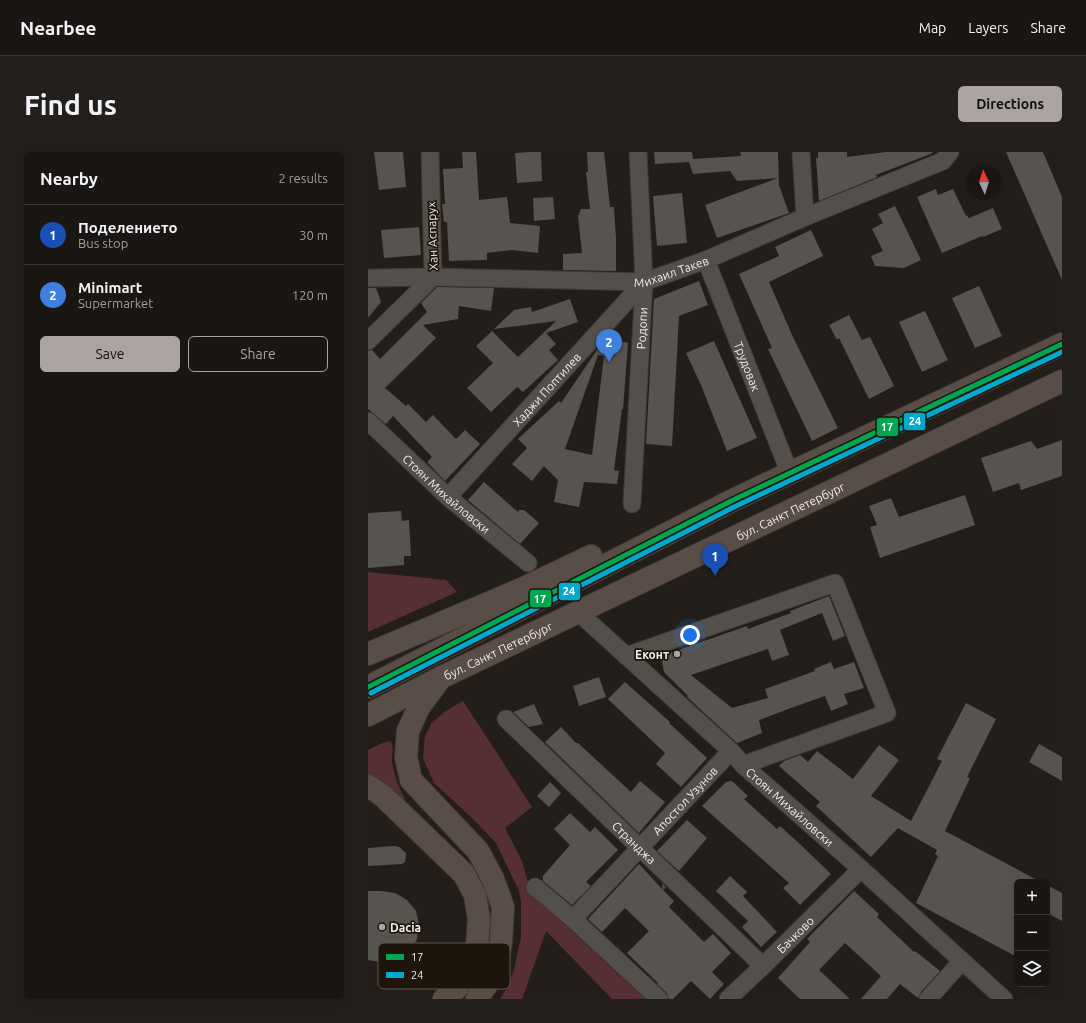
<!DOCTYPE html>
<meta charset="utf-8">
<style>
body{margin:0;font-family:Ubuntu,sans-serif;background:#231f1d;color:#f1f3f6}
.controls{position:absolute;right:12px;bottom:12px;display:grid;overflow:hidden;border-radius:6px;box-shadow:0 4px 16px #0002}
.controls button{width:36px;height:36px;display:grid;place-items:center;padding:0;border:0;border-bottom:1px solid #383534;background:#1a1614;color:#f1f3f6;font:20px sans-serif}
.compass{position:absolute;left:598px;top:12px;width:36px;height:36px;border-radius:50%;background:#1a1614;box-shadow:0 4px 16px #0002;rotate:356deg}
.you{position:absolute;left:322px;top:483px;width:14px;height:14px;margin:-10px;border:3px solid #fff;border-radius:50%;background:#1a73e8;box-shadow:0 0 0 6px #1a73e833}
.badge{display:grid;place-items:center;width:26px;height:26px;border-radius:50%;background:#aaa39f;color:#fff;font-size:13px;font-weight:700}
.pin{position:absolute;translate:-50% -33px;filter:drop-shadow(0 1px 2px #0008)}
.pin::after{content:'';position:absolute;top:21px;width:14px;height:12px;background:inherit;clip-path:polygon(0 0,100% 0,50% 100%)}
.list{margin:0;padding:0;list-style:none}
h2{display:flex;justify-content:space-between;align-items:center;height:52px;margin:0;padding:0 16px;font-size:17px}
h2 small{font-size:13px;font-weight:400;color:#9f9fa0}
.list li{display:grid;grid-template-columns:26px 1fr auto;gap:12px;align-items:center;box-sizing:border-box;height:60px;padding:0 16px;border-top:1px solid #383534}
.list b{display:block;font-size:15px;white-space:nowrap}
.list p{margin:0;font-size:13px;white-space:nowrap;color:#9f9fa0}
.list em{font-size:13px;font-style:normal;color:#9f9fa0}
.actions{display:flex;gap:8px;padding:12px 16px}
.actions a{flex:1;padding:9px 0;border:1px solid #aaa39f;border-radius:6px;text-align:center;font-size:14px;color:#aaa39f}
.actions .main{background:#aaa39f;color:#111}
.icon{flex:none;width:22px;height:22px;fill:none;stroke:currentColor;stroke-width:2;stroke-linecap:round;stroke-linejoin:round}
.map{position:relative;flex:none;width:694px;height:847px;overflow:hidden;border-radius:6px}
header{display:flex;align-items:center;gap:24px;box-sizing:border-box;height:56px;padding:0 20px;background:#1a1614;border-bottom:1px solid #383534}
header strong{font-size:19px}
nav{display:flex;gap:22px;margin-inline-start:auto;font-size:14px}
.intro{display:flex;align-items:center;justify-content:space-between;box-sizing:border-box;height:96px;padding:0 24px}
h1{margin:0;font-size:28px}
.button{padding:10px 18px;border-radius:6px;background:#aaa39f;color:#111;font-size:14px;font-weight:700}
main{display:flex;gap:24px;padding:0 24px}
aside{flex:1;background:#1a1614;border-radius:6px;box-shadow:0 4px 16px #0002}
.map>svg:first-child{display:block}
.green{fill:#562f35}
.building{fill:#57534f;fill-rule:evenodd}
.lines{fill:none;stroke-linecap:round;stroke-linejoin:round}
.minor-casing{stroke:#3e3937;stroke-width:19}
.major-casing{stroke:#3e3937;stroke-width:24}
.minor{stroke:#534f4b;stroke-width:17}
.major{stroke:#594d48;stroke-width:22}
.bus-1-casing{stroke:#1e150d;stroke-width:8}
.bus-2-casing{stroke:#1e150d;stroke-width:8}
.bus-1{stroke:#00a651;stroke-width:5}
.bus-2{stroke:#00a9ce;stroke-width:5}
.poi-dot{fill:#aaa39f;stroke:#1e150d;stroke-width:1.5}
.labels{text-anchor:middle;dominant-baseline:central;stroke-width:3.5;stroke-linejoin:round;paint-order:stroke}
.street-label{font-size:12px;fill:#f2ebe6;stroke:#1e150d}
.poi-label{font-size:12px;font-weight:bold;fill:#f2ebe6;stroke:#1e150d;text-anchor:end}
.key{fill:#1e150d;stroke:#5e554e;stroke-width:1}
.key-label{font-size:11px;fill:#f2ebe6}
.line-badge{stroke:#1e150d;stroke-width:1.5}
.badge-label{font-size:11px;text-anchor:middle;font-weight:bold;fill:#fff}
</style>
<header>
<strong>Nearbee</strong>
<nav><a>Map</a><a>Layers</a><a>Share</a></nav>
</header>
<div class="intro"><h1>Find us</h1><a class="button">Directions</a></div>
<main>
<aside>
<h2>Nearby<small>2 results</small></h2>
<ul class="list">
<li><span class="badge" style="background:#1a4fb4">1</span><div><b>Поделението</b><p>Bus stop</p></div><em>30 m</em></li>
<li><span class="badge" style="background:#3f7fe0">2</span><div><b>Minimart</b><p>Supermarket</p></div><em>120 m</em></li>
</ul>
<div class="actions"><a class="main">Save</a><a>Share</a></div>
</aside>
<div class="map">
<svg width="694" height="847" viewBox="0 0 694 847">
<rect width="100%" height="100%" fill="#231e1a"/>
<!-- green -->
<g class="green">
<path d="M 0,420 L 78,428 L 89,440 L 0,480 Z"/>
<path d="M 95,549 L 164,655 L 137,676 L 154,709 L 163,741 L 277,847 L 244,847 L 178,779 L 154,847 L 132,847 L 138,837 L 146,818 L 153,785 L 153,749 L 151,739 L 128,691 L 104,666 L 66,631 L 55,606 L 57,584 L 63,572 L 76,560 Z"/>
<path d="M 23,589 C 26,596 24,601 24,608 C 25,623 33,640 40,653 L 39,658 L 0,626 L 0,598 L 17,590 Z"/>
</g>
<!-- building -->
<g class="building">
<path d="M 6,0 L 35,0 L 38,35 L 11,38 Z"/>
<path d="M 94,0 L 108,0 L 111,48 L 139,45 L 142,71 L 172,74 L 170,101 L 144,98 L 119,101 L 119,108 L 81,109 L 79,70 L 76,70 L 74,52 L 77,52 L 75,17 L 95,16 Z"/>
<path d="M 162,0 L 173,0 L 174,29 L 149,31 L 147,1 Z"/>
<path d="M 219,0 L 236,0 L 242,55 L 246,55 L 248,87 L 248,119 L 195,118 L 195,102 L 214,101 L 210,64 L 213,57 L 222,57 L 218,20 L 220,20 Z"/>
<path d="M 286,0 L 324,0 L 325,7 L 373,4 L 372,0 L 410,0 L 411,33 L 421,61 L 349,86 L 337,53 L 410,26 L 369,29 L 362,19 L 325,22 L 321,10 L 287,12 Z"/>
<path d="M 450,0 L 479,0 L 479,5 L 518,0 L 564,0 L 565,1 L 508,23 L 509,25 L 451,49 L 448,6 L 450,6 Z"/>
<path d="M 638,0 L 675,0 L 694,45 L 694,128 Z"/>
<path d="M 568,37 L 570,43 L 585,37 L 598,64 L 599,63 L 601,66 L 625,56 L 634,77 L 615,85 L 614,84 L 574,101 L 549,45 Z"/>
<path d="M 314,41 L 319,91 L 289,94 L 285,44 Z"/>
<path d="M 185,45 L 187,67 L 166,69 L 165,46 Z"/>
<path d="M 527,54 L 553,108 L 536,116 L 507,114 L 503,104 L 515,99 L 504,77 L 515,71 L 510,62 Z"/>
<path d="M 51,75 L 53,103 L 16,106 L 13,78 Z"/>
<path d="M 443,78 L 455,104 L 401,130 L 425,185 L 470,276 L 444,289 L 400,197 L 404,196 L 371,122 L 411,104 L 407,95 Z"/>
<path d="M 331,129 L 340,153 L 311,164 L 304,294 L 278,292 L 286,147 Z"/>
<path d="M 611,134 L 634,184 L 607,196 L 584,146 Z"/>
<path d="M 69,135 L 126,136 L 123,159 L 91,154 L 90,167 L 55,173 L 68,186 L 17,236 L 38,254 L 40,252 L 58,270 L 65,263 L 88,287 L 97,278 L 112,292 L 77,329 L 59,310 L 64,305 L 25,264 L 18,272 L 0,257 L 0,199 L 4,198 L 12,207 L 59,160 L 53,151 Z"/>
<path d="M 0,136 L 8,136 L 13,150 L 0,166 Z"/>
<path d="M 202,147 L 210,170 L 178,181 L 188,192 L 181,198 L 190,208 L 155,240 L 149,235 L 123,260 L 99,236 L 125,211 L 108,194 L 124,179 L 150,205 L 188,169 L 126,177 L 146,158 L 163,155 L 164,160 Z"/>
<path d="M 557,159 L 580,208 L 554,220 L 531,170 Z"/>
<path d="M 481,163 L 494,188 L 502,185 L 526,234 L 501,247 L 471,186 L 469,188 L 461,173 Z"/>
<path d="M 238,186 L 260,191 L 255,257 L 254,257 L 246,318 L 251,319 L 249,332 L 216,330 L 211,355 L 186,350 L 190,328 L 176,314 L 164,329 L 144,312 L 159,296 L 150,287 L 191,249 L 193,251 L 233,192 ZM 230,203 L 236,204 L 224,303 L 197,297 Z"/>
<path d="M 346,189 L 389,286 L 359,299 L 333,233 L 318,201 Z"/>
<path d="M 694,288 L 694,324 L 653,338 L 651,331 L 625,340 L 613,306 L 663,289 L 669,297 Z"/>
<path d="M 116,330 L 150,360 L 151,358 L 156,358 L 171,371 L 152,392 L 100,348 Z"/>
<path d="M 597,343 L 607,373 L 512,406 L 502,375 L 509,373 L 501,354 L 523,346 L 531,365 Z"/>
<path d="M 33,359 L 34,369 L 41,368 L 43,404 L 36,404 L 36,413 L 0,416 L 0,361 Z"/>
<path d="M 461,444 L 477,484 L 465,489 L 454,461 L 412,478 L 421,503 L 404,509 L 400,497 L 323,523 L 364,556 L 400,546 L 397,537 L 447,519 L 446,517 L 463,510 L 466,517 L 486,510 L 496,536 L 476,542 L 480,552 L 463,559 L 457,544 L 423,556 L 391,568 L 394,581 L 369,591 L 319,545 L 320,544 L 296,520 L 293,504 L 379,474 L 380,477 L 423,461 L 422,459 Z"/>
<path d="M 231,525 L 238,545 L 211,554 L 205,534 Z"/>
<path d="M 257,530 L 302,570 L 301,571 L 339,606 L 313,635 L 288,612 L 297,601 L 240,547 Z"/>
<path d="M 598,551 L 628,567 L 599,625 L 602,626 L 577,679 L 673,730 L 649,730 L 649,805 L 548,751 L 570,704 L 567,702 L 569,698 L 530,676 L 503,705 L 448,654 L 452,650 L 411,614 L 416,609 L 432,603 L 440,610 L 449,599 L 485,627 L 511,593 L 531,608 L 503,644 L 543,669 L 574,609 L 569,607 Z"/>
<path d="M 166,552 L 175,572 L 161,575 L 145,560 Z"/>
<path d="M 193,575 L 208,591 L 210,591 L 263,640 L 272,629 L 297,650 L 271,681 L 177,590 Z"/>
<path d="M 671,592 L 694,605 L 694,629 L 661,610 Z"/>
<path d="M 364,629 L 380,644 L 376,647 L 409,677 L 412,674 L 434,694 L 463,722 L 432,753 L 415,736 L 421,731 L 334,654 L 358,630 Z"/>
<path d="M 182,630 L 193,641 L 181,655 L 169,644 Z"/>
<path d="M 202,661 L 222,680 L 227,675 L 250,698 L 218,730 L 223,734 L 204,753 L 175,729 L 175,724 L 202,693 L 186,677 Z"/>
<path d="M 319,668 L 339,686 L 311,719 L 289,699 Z"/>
<path d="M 26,694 L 31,695 L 38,701 L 37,710 L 34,712 L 0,714 L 0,696 Z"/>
<path d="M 271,712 L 295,738 L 294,731 L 298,735 L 295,738 L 306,749 L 301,755 L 336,790 L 345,782 L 363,801 L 344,820 L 356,832 L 342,847 L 323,829 L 305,847 L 301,847 L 298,840 L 289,832 L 290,831 L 259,801 L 281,779 L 257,756 L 234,780 L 220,767 Z"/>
<path d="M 362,724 L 379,740 L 375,744 L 409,780 L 393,795 L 374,775 L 380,769 L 348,739 Z"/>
<path d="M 679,733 L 694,741 L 694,769 L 679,761 Z"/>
<path d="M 0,739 L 13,739 L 27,741 L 39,748 L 48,759 L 51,773 L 49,787 L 42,799 L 30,807 L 17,811 L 0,808 Z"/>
<path d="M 486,739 L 511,762 L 509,765 L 546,800 L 547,799 L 572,819 L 553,840 L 550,846 L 532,832 L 519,847 L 493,847 L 513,824 L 477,791 L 451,818 L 482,847 L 432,847 L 410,826 L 442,790 L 439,787 Z"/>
</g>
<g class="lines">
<!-- minor casing -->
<g class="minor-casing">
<g id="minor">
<path d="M 433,0 L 437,65"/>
<path id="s1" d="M 338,108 L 422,322"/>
<path id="s2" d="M 0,126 L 65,125 L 276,130 L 338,108 L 437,65 L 575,9 L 582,0"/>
<path d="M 0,189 L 65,125 L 62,0"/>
<path id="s3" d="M 0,269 L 80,345 L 160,411"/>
<path id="s4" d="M 80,345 L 276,130"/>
<path id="s5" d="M 264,352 L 276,130 L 270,0"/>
<path id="s6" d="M 210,460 L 363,599 L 375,613 L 493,717 L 636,847"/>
<path d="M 258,504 L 467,431 L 519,561 L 375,613"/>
<path id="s7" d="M 138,567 L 395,814"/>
<path d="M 167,735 L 205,767 L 291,847"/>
<path id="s8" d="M 205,767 L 363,599"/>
<path id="s9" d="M 360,847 L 395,814 L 493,717"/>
<path d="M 560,847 L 594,809"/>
</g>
</g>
<!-- major casing -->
<g class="major-casing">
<g id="major">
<path d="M 0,502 L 156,436 L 223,404"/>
<path d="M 71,528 L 51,555 L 40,579 L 38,605 L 43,628 L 110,699 L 125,727 L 135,755 L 133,790 L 127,820 L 109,847"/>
<path d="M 0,535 L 363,349 L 694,192"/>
<path id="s10" d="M 0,563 L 74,525 L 694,229"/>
<path d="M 0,634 L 14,643 L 96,722 L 107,743 L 111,767 L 109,795 L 100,818 L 90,835 L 76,847"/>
</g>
</g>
<!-- minor -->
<use href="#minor" class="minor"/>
<!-- major -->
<use href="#major" class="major"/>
<!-- bus-1 casing -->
<g class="bus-1-casing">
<path id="bus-1" d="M 0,535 L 363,349 L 694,192"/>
</g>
<!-- bus-2 casing -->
<g class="bus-2-casing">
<path id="bus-2" d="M 3,541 L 366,355 L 694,200"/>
</g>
<!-- bus-1 -->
<use href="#bus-1" class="bus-1"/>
<!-- bus-2 -->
<use href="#bus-2" class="bus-2"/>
</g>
<!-- markers -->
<g class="poi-dot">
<circle cx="309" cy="502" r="4"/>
<circle cx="14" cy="775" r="4"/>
</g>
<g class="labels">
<!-- street labels -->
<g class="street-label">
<text transform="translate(64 84) rotate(-92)">Хан Аспарух</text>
<text stroke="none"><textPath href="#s2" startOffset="305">Михаил Такев</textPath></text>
<text stroke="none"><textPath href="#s5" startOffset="176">Родопи</textPath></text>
<text stroke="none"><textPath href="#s1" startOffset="114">Трудовак</textPath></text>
<text stroke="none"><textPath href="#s4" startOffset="146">Хаджи Поптилев</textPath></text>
<text stroke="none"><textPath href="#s3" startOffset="107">Стоян Михайловски</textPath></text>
<text stroke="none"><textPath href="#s10" startOffset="469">бул. Санкт Петербург</textPath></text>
<text stroke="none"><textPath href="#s10" startOffset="145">бул. Санкт Петербург</textPath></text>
<text stroke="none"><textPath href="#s8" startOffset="163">Апостол Узунов</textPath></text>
<text stroke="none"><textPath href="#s6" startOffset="288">Стоян Михайловски</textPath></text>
<text stroke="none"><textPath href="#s7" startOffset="178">Странджа</textPath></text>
<text stroke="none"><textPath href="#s9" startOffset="93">Бачково</textPath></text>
</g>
<!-- poi labels -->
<g class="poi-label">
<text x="301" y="502">Еконт</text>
<text x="22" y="775" text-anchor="start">Dacia</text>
</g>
</g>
<!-- legend -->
<rect x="10" y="791" width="132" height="46" rx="6" class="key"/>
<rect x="18" y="802" width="18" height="6" fill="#00a651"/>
<rect x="18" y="820" width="18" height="6" fill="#00a9ce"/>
<g class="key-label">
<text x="43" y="809">17</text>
<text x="43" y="827">24</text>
</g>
<g class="line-badge">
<rect x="535" y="260" width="23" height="19" rx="4" fill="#00a9ce"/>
<rect x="508" y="265" width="23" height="20" rx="4" fill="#00a651"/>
<rect x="190" y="430" width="23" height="19" rx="4" fill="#00a9ce"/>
<rect x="161" y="437" width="23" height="19" rx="4" fill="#00a651"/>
</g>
<g class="badge-label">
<text x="547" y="273">24</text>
<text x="519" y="279">17</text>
<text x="201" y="443">24</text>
<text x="172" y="451">17</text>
</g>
</svg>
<div class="controls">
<button>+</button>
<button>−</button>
<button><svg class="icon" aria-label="layers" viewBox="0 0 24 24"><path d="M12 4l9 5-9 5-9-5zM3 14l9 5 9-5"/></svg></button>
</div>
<svg class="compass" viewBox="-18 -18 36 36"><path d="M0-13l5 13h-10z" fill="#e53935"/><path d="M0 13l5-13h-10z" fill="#9f9fa0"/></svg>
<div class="you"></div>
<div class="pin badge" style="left:347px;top:424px;background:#1a4fb4">1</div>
<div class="pin badge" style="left:241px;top:210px;background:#3f7fe0">2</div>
</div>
</main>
